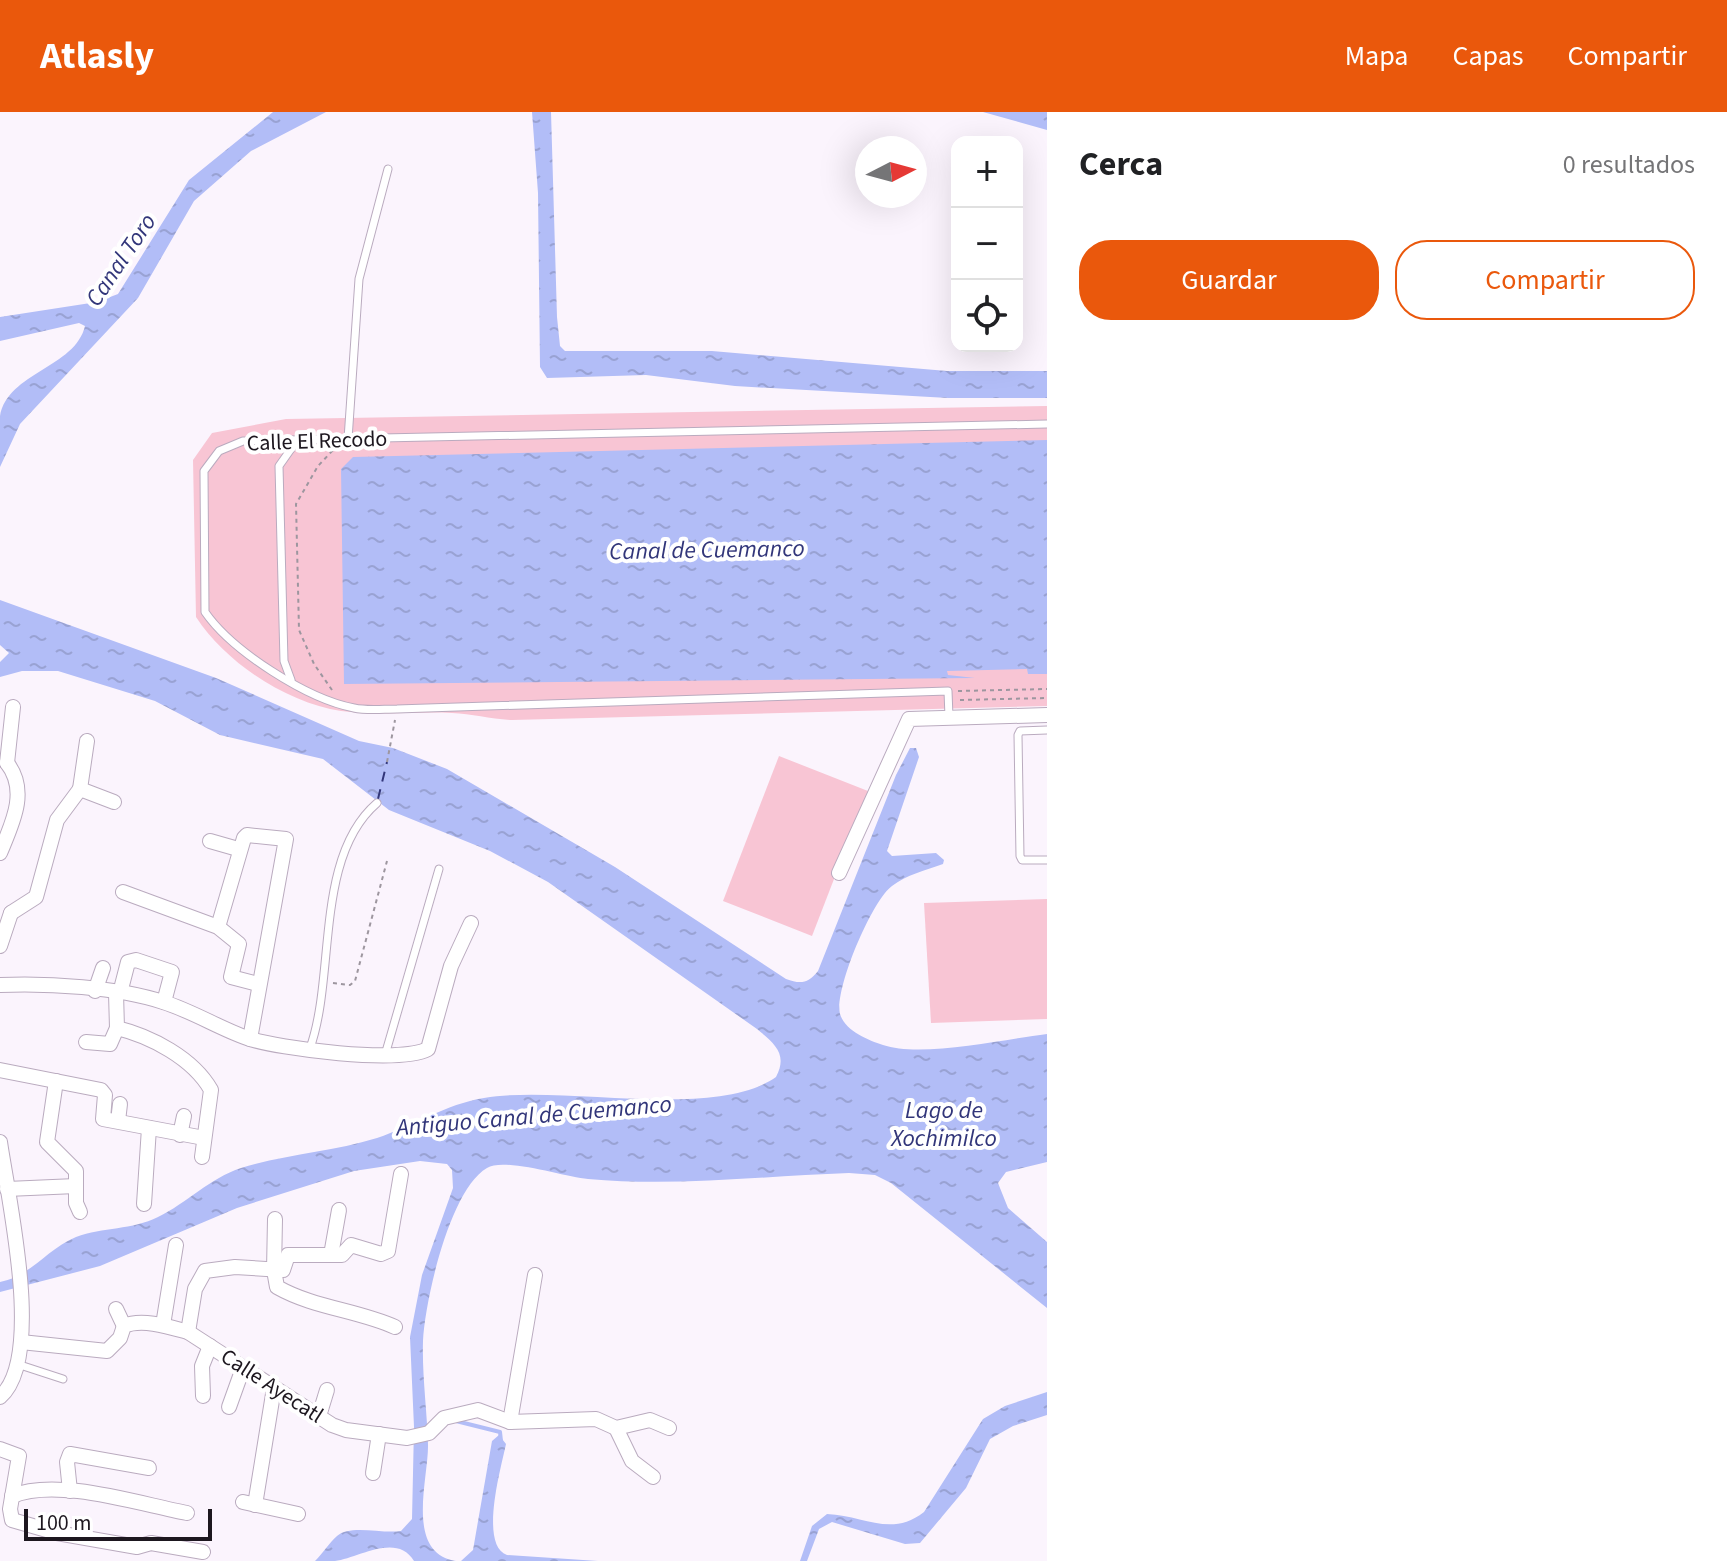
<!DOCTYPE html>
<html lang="es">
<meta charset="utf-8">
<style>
body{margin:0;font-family:"Source Sans 3",sans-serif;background:#f6f6f6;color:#202124}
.controls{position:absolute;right:24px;top:24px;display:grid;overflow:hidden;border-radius:16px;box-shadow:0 8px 32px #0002}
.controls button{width:72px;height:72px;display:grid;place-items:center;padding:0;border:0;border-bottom:2px solid #e0e0e0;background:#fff;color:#202124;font:40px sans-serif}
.compass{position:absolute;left:855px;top:24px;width:72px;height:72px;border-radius:50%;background:#fff;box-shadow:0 8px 32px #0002;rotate:84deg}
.scale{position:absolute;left:24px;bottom:20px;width:188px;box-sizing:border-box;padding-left:8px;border:4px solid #1d171f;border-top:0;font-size:22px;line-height:28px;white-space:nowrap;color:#1d171f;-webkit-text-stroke:6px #fff;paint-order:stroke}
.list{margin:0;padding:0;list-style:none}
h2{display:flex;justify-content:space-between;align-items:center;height:104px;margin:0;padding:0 32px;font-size:34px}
h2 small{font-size:26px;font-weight:400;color:#757577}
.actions{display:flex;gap:16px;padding:24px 32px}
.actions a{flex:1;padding:18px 0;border:2px solid #ea580c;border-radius:32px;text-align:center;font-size:28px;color:#ea580c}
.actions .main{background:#ea580c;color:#fff}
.icon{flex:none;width:44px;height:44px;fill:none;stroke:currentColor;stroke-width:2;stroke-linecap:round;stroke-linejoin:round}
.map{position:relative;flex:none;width:1047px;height:1449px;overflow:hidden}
header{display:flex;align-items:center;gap:48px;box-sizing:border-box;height:112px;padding:0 40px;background:#ea580c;color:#fff}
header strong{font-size:38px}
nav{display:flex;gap:44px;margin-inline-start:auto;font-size:28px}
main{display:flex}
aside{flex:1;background:#fff}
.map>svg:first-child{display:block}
.garden{fill:#f8c5d4}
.water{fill:url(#water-ripples)}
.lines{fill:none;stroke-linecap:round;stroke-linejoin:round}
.stream{stroke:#b2bdf7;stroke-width:4}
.ferry{stroke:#32367a;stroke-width:2;stroke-dasharray:10 8;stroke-linecap:butt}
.lane-casing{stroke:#baabbf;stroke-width:9}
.street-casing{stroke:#baabbf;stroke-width:16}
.path{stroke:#9d969f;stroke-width:2;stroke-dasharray:4 4;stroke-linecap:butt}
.lane{stroke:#fff;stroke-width:7}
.street{stroke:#fff;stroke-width:14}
.labels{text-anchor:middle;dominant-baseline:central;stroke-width:8;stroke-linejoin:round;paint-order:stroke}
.street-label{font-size:22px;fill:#1d171f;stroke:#fff}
.water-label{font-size:24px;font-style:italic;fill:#32367a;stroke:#fff}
</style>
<header>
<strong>Atlasly</strong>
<nav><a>Mapa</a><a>Capas</a><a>Compartir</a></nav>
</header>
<main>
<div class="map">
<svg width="1047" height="1449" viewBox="0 0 1047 1449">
<defs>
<pattern id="water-ripples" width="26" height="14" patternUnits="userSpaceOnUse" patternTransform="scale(2)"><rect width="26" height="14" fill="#b2bdf7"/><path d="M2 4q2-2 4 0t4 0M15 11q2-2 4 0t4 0" fill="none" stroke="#99a2d3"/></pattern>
</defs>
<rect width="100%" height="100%" fill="#fbf4fd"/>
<!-- garden -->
<g class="garden">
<path d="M 1047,294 L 1047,594 L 512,608 C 491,607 472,602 452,601 C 415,599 378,604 341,599 C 287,591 226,551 196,505 L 193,348 L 212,321 L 286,307 Z"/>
<path d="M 779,644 L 868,679 L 812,824 L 723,789 Z"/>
<path d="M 1047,787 L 1047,907 L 931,911 L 924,791 Z"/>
</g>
<!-- water -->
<g class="water">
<path d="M 273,0 L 326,0 L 251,39 L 194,89 L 138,186 L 20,312 L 0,355 C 0,339 0,319 0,304 C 8,260 75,256 85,214 L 79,211 L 0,229 L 0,205 L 97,190 L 118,182 L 189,68 Z"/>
<path d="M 532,0 L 551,0 L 557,205 L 560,234 L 565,239 L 712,239 L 947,259 L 1047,259 L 1047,286 L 948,286 L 735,274 L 646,263 L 547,266 L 540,255 L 538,81 Z"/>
<path d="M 983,0 L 1047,0 L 1047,18 Z"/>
<path d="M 1047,328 L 1047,562 L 1028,562 L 1027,557 L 947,559 L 948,563 L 975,566 L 344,572 L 341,357 L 353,345 Z"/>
<path d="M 0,488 L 216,566 L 359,629 L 393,636 L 447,657 L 615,755 L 786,867 C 800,872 808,872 818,859 L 896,663 L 910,636 L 916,636 L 919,645 L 887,739 L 892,744 L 936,741 L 944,748 L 943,752 C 926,758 906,763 892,774 C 872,788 834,878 840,902 C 845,919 868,928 883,933 C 921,946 1005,927 1047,922 L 1047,1050 L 1006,1060 L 998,1071 L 1008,1096 L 1047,1130 L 1047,1196 L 891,1071 L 875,1063 L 849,1061 C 762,1064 674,1075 588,1067 C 564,1065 504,1045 487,1056 C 450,1077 425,1188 423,1229 C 422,1264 427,1297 428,1332 C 429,1366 404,1441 456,1449 L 414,1449 C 397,1420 358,1446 335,1449 C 329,1449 322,1449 315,1449 C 323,1441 329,1431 337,1424 C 350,1412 382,1422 401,1419 L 412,1407 L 414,1315 L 410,1225 L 422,1163 L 453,1076 L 452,1058 L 447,1052 L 420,1049 L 354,1059 L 237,1096 L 100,1154 L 0,1180 L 0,1170 C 31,1164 47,1137 76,1125 C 103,1115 132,1118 158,1105 C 187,1091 210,1066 241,1056 C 286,1042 332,1040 377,1026 C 413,1014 446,992 484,986 C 561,972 713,1009 776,965 C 788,942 775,932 757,917 L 548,770 L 490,739 L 389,698 L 323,647 L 220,623 L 155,589 L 58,559 L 22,559 L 0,565 L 0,550 L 9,541 L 0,533 Z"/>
<path d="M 1047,1280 L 1047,1303 L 1013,1314 L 990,1327 L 966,1376 L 920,1431 L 905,1432 L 832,1410 L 819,1417 L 807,1449 L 800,1449 L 812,1414 L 827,1402 C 863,1403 891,1426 924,1400 L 983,1307 L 1005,1294 Z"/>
<path d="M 499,1323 L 506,1332 C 501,1356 479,1433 507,1443 L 598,1449 L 461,1449 L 473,1438 L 492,1329 Z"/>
</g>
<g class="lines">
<!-- stream -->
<path class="stream" d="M 456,1309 L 500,1320 L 501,1329"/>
<!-- ferry -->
<path class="ferry" d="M 378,687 L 387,650"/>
<!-- lane casing -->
<g class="lane-casing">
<g id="lane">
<path d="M 348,327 L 359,167 L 388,57"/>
<path d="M 291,568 L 284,549 L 279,354 L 298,327"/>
<path d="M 949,605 L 948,579 L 397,597 C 383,597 367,599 354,596 C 307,587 232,539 205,500 L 204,359 L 219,339 L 243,329 L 1047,312"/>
<path d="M 1047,618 L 1020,619 L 1018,623 L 1020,744 L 1022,748 L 1047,748"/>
<path d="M 310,936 C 336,864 314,745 377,691"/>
<path d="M 385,943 L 439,757"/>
<path d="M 17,1252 L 63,1267"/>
</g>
</g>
<!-- street casing -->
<g class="street-casing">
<g id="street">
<path d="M 7,651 L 13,595"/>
<path d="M 80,677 L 87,629"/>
<path d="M 80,677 L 114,690"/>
<path d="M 210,729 L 238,737"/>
<path d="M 0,741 C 12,712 29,679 7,651"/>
<path d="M 839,761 L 909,607 L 1047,603"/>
<path d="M 123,780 L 218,815 L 239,832 L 231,865 L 258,872"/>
<path d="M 11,801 L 36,785 L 57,708 L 80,677"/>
<path d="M 218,815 L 244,726 L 247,723 L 286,727 L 250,927"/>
<path d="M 0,834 L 11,801"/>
<path d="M 0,873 C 48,871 117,875 163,890 C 192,899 219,916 247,926 C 279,937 400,952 428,937 L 451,854 L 471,811"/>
<path d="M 95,879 L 103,856"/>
<path d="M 116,881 L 117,916 C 150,924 193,946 211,978 L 202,1045"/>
<path d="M 120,881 L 128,850 L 136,848 L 172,860 L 164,890"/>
<path d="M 86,930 L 110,932 L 117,916"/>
<path d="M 0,958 L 101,978 L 105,983 L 103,1007 L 204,1026"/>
<path d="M 56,969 L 47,1030 L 76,1059 L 76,1091 L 80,1100"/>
<path d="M 118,1009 L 120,992"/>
<path d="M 180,1023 L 184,1004"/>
<path d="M 0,1030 C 8,1086 45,1246 0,1285"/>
<path d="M 7,1077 L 76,1074"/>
<path d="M 144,1092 L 149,1016"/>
<path d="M 275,1107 L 274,1158 L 277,1175 C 314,1196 357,1198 395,1215"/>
<path d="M 331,1143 L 339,1098"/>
<path d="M 116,1197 L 124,1214"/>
<path d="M 163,1213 L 176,1133"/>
<path d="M 188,1220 L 195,1177 L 205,1159 L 235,1155 L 283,1158 L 288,1143 L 342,1143 L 351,1133 L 381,1142 L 388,1139 L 401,1062"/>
<path d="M 21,1230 L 107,1239 L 120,1226 L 124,1214 C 142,1206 170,1215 188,1220 L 332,1313 L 346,1318 L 407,1326 L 429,1321 L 444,1306 L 478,1298 L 510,1310 L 596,1307 L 616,1316 L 650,1308 L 669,1316"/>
<path d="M 203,1284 L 202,1254 L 210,1234"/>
<path d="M 229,1295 L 243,1256"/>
<path d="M 319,1304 L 327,1278"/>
<path d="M 510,1310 L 535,1163"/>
<path d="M 616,1316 L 632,1349 L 653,1365"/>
<path d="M 0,1337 L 19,1344 L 10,1397 L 12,1408 L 57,1421 L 137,1435 L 151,1431 L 203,1440"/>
<path d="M 373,1361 L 379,1322"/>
<path d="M 70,1379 L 67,1350 L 70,1342 L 149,1356"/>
<path d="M 12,1384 C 57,1365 139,1392 187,1401"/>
<path d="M 243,1390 L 298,1402"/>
<path d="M 255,1393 L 274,1276"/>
</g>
</g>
<!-- path -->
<g class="path">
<path d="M 332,578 L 314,552 L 299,518 L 296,392 L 318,354 L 334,337"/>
<path d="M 958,579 L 1047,577"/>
<path d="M 960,588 L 1047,586"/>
<path d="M 387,650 L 395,608"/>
<path d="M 333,871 L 350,873 L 355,869 L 387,749"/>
</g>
<!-- lane -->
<use href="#lane" class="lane"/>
<!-- street -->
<use href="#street" class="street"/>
</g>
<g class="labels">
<!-- street labels -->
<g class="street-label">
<text transform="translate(317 329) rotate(-2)">Calle El Recodo</text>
<text transform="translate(272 1274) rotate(33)">Calle Ayecatl</text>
</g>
<!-- water labels -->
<g class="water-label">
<text transform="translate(121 148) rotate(-56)">Canal Toro</text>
<text transform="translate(707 438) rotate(-1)">Canal de Cuemanco</text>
<text x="944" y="998">Lago de<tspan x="944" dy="28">Xochimilco</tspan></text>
<text transform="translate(534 1004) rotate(-5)">Antiguo Canal de Cuemanco</text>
</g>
</g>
</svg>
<div class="controls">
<button>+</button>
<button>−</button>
<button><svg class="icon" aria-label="locate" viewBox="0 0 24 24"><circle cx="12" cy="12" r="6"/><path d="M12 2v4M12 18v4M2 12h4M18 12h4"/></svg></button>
</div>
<svg class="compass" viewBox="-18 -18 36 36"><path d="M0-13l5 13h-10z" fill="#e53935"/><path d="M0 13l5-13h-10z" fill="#757577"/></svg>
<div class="scale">100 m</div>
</div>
<aside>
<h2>Cerca<small>0 resultados</small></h2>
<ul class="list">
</ul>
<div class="actions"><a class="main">Guardar</a><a>Compartir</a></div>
</aside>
</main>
